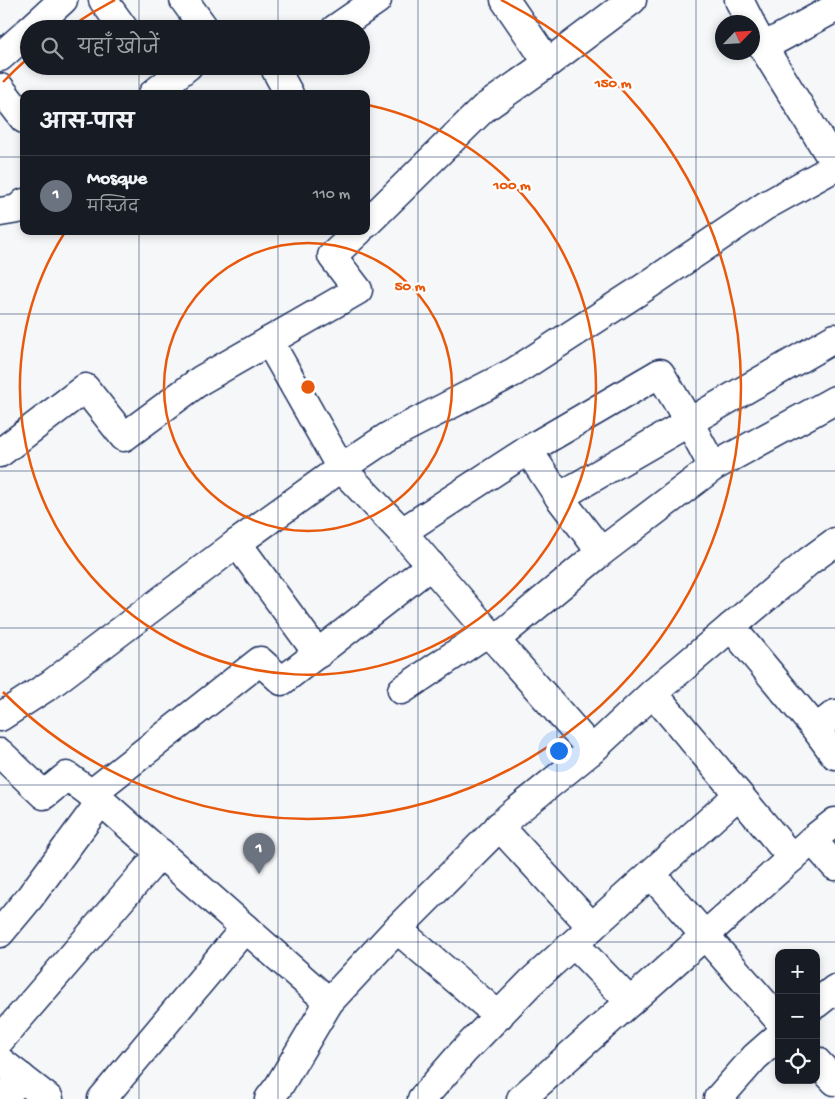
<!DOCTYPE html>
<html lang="hi">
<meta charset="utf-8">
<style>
body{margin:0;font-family:"Gochi Hand","Playpen Sans Deva",sans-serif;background:#242831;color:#f1f3f6}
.controls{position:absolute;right:15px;bottom:15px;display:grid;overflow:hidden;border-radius:10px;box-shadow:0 2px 8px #0003}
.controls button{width:45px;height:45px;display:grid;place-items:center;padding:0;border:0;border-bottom:1px solid #363941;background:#171b24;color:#f1f3f6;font:25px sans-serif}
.compass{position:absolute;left:715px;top:15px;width:45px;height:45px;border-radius:50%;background:#171b24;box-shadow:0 2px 8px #0003;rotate:65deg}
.you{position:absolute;left:558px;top:750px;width:18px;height:18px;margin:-12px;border:4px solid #fff;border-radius:50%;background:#1a73e8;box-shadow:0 0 0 8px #1a73e833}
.badge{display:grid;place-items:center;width:32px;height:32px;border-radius:50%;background:#0b8043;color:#fff;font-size:16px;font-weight:700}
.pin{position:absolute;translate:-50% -41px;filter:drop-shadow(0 1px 2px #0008)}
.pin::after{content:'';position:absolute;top:26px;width:18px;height:15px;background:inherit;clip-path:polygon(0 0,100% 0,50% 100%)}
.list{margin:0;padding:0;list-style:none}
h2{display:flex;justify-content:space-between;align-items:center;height:65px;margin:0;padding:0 20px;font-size:21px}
h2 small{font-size:16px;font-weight:400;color:#9ea1a6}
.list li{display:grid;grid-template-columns:32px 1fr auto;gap:15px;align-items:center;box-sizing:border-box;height:80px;padding:0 20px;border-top:1px solid #363941}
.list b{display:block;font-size:19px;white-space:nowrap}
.list p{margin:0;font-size:16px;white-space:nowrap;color:#9ea1a6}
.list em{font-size:16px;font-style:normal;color:#9ea1a6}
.icon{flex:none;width:28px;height:28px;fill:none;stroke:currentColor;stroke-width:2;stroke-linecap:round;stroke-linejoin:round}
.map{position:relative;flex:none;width:835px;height:1099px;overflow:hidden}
.search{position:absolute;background:#171b24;box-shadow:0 2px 8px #0003;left:20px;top:20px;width:350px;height:55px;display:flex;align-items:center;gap:12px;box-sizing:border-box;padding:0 18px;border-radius:28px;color:#9ea1a6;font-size:19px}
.panel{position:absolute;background:#171b24;box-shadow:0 2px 8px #0003;left:20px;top:90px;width:350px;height:145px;border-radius:10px}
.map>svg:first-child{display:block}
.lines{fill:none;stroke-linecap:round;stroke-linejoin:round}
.minor-casing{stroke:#1b2f5e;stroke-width:31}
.minor{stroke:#fff;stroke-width:28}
.grid{fill:none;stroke:#1b2f5e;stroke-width:1;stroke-opacity:0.55}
.ring{fill:none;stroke:#e8590c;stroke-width:2.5}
.centre{fill:#e8590c;stroke:#fff;stroke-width:2.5}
.ring-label{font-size:15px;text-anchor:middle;font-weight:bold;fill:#e8590c;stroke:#fff;stroke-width:4.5;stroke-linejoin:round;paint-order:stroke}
</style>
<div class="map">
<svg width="835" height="1099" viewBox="0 0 835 1099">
<rect width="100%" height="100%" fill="#f6f7f9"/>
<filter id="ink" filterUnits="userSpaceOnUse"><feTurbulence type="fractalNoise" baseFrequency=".02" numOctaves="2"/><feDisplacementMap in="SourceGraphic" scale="10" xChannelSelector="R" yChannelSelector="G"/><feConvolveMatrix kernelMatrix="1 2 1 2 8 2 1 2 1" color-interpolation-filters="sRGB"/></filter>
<g filter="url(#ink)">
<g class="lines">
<!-- minor casing -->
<g class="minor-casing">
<g id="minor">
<path d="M 103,0 L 124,29"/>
<path d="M 184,0 L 205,29"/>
<path d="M 505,0 L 548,63"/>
<path d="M 739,0 L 750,22"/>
<path d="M 752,27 L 763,47 L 835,164"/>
<path d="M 31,29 L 63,0"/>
<path d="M 335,29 L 377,0"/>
<path d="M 763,47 L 835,8"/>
<path d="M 0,57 L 29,31"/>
<path d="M 282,66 L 276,70 L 289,94"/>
<path d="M 0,88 L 24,119"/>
<path d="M 153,94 L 188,66"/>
<path d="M 0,212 L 18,209 L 24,203"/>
<path d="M 366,224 L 483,109 L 548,63 L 632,0"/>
<path d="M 269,341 L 341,468 L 402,532 L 482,625 L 592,750"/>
<path d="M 528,450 L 660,373 L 689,422 L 713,467"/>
<path d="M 0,453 L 85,388 L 124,437 L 201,380 L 358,290 L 332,256 L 359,231"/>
<path d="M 559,497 L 601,552"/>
<path d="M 402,532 L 528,450 L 559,497 L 835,338"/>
<path d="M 237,543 L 318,654"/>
<path d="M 731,627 L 816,729 L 835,714"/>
<path d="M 495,640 L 601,552 L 713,467 L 835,400"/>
<path d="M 402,690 L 488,632"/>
<path d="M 653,693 L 792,858"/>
<path d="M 0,717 L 51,684 L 237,543 L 341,468 L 389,436 L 514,372 L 642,289 L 765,206 L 835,167"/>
<path d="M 816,729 L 835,755"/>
<path d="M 0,753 L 44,795 L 67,776 L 101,801 L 30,897 L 0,933"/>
<path d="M 91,794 L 260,661 L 282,681 L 431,565"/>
<path d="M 101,801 L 329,1002"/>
<path d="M 499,826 L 592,927"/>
<path d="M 812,840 L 835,866"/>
<path d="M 651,874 L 779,1020"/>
<path d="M 397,929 L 499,1016"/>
<path d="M 574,944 L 630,1002"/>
<path d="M 816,1004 L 835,989"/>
<path d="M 0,1040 L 161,853"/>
<path d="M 0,1061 L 49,1099"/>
<path d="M 816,1061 L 835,1081"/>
<path d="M 3,1099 L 21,1077"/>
<path d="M 102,1099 L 245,928"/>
<path d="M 269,1099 L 279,1086 L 329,1002 L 397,929 L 509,817 L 592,750 L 653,693 L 809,561 L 835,542"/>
<path d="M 422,1099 L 463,1052 L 531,982 L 738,795"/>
<path d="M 521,1099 L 812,840 L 835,822"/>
<path d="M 718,1099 L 755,1057 L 779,1036"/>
</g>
</g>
<!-- minor -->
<use href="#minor" class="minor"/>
</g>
</g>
<!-- grid -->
<path class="grid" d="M 139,0 L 139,29M 278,0 L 278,29M 418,0 L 418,1099M 557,0 L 557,1099M 696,0 L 696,1099M 139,66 L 139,94M 278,66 L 278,94M 0,157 L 24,157M 366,157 L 835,157M 139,231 L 139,1099M 278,231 L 278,1099M 0,314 L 835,314M 0,471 L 835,471M 0,628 L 835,628M 0,785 L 835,785M 0,942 L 835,942"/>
<!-- distance rings -->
<g class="ring">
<circle cx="308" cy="387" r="144"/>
<path d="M368 105A288 288 0 1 1 65 232"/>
<path d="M3 82A432 432 0 0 1 27 59M70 27A432 432 0 0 1 115 0M501 0A432 432 0 1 1 3 692"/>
</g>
<circle cx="308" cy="387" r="8" class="centre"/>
<g class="ring-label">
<text x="613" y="87">150 m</text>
<text x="512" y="189">100 m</text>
<text x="410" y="290">50 m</text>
</g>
</svg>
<div class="controls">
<button>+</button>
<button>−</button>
<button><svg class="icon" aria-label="locate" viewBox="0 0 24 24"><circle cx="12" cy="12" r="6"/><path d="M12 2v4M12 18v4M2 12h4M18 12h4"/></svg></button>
</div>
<svg class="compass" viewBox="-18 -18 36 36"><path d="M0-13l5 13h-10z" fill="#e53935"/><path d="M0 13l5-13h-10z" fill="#9ea1a6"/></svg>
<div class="you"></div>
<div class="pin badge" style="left:259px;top:874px;background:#6b7280">1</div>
<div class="search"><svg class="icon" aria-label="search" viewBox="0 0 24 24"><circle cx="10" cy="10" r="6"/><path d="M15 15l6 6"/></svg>यहाँ खोजें</div>
<section class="panel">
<h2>आस-पास<small></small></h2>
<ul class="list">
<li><span class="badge" style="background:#6b7280">1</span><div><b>Mosque</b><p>मस्जिद</p></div><em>110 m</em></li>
</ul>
</section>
</div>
